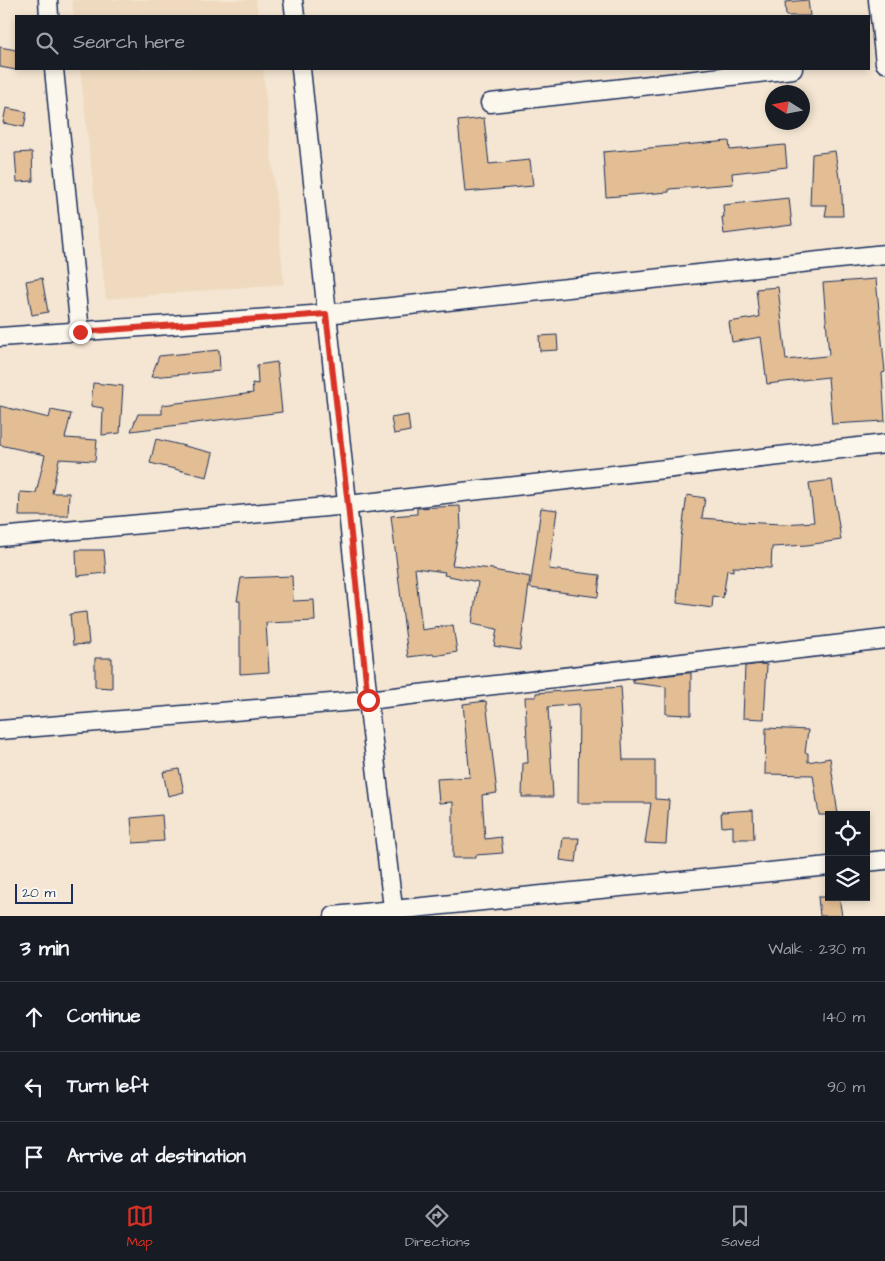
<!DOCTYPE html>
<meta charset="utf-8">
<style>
body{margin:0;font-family:"Architects Daughter",sans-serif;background:#242831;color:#f1f3f6}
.controls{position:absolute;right:15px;bottom:15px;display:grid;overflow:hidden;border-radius:0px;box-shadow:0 2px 8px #0003}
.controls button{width:45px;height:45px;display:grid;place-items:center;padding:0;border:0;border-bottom:1px solid #363941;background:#171b24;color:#f1f3f6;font:25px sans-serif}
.compass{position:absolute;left:765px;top:85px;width:45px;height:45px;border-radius:50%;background:#171b24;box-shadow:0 2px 8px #0003;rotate:281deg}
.scale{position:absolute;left:15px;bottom:12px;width:58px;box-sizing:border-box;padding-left:5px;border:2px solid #1b2f5e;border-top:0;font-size:14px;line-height:18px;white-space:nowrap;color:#1b2f5e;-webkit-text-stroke:4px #fbf7ec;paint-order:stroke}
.stop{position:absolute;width:15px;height:15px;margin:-11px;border:4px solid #d93025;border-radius:50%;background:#fff}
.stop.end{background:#d93025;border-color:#fff;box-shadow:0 1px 5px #0008}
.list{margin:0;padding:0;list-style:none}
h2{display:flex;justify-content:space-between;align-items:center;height:65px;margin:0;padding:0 20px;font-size:21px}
h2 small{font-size:16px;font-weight:400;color:#9ea1a6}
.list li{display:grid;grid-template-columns:32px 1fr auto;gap:15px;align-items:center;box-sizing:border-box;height:70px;padding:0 20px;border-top:1px solid #363941}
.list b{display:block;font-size:19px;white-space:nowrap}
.list em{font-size:16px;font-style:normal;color:#9ea1a6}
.icon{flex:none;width:28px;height:28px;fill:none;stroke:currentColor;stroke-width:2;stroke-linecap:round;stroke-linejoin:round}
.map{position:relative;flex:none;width:885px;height:916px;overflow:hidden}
.search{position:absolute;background:#171b24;box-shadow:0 2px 8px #0003;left:15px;right:15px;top:15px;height:55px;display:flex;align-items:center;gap:12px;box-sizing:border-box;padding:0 18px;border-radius:0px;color:#9ea1a6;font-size:19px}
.sheet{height:275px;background:#171b24}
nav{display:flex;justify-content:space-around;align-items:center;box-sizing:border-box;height:70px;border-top:1px solid #363941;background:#171b24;font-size:14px;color:#9ea1a6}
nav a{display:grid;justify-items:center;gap:2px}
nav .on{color:#d93025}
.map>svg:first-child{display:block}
.built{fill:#efdabf}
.building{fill:#e3be94;stroke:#1b2f5e}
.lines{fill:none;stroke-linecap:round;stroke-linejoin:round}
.minor-casing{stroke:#1b2f5e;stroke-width:21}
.minor{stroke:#fbf7ec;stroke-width:18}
.route{stroke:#d93025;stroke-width:6}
</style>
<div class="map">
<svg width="885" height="916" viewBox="0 0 885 916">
<rect width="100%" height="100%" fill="#f4e6d2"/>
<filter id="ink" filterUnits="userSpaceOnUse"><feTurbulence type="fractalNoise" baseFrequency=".02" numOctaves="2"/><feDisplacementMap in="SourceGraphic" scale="10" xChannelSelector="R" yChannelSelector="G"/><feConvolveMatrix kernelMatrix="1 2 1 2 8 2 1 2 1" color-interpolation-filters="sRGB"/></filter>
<g filter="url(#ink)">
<!-- built -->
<g class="built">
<path d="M 72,0 L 256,0 L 258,16 L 74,16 Z"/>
<path d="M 80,69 L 263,69 L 284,284 L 106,299 Z"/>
</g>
<!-- building -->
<g class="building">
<path d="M 808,0 L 810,16 L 786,16 L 785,2 Z"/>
<path d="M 0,47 L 16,50 L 16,70 L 0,67 Z"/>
<path d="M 6,108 L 27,112 L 24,127 L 3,123 Z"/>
<path d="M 484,118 L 489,164 L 530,160 L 533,186 L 465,192 L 458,121 Z"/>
<path d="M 729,141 L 730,150 L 785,145 L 787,167 L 732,173 L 733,184 L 669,189 L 669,192 L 606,197 L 603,152 Z"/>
<path d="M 835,151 L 839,178 L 841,178 L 843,216 L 825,216 L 827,205 L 810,205 L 812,154 Z"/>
<path d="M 32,152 L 33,181 L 17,182 L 15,153 Z"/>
<path d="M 789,198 L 792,225 L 724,234 L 722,217 L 724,217 L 723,205 Z"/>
<path d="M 42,278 L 48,312 L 32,315 L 26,281 Z"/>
<path d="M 876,279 L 885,372 L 882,373 L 885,421 L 832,424 L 828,377 L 767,384 L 761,337 L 732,342 L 729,322 L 759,317 L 756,289 L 778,287 L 786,360 L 826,356 L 829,355 L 823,283 Z"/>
<path d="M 557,335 L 558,350 L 540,351 L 539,336 Z"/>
<path d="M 219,350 L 220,371 L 151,377 L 159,356 Z"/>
<path d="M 277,362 L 282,412 L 131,431 L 138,414 L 162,414 L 162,405 L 253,393 L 252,383 L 258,384 L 257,365 Z"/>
<path d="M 93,383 L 123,386 L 120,433 L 102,435 L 103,408 L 91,406 Z"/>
<path d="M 0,406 L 49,418 L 51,410 L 71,414 L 65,438 L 97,440 L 95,461 L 59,459 L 52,493 L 69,493 L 68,516 L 19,516 L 20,492 L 36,493 L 45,455 L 0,445 Z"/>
<path d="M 408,415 L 410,431 L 394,434 L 391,418 Z"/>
<path d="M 156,439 L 213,453 L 207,477 L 150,463 Z"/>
<path d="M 832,480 L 841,540 L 807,545 L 772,547 L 771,568 L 733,567 L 733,571 L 727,570 L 723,598 L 713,596 L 712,608 L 677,603 L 681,537 L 687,495 L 705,498 L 702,518 L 739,521 L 739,522 L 783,524 L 814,522 L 809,483 Z"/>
<path d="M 460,506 L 461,529 L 459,529 L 452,565 L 493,569 L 493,570 L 530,577 L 520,650 L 494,646 L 497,629 L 472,624 L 478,582 L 444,575 L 445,572 L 415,568 L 422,630 L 453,625 L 457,652 L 434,656 L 433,654 L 408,657 L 391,516 L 417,514 L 417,508 Z"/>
<path d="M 541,508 L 557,510 L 549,569 L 600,575 L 598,597 L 530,588 Z"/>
<path d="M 76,550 L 104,550 L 106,573 L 77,576 Z"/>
<path d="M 292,576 L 293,601 L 314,600 L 315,621 L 266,623 L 269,672 L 240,674 L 240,601 L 237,601 L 241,578 Z"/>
<path d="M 86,612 L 89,644 L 73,645 L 70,614 Z"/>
<path d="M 95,658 L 112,658 L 112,688 L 95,687 Z"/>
<path d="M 761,664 L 767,665 L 764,719 L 743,718 L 745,666 Z"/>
<path d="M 688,673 L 691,673 L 691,715 L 666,714 L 666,687 L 633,683 L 633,679 Z"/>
<path d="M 621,687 L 622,701 L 620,701 L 623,760 L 655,760 L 655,799 L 669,800 L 666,844 L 645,843 L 651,803 L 578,803 L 579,704 L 548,707 L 553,797 L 522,797 L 523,763 L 528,763 L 525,697 L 536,697 L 536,693 Z"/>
<path d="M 486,701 L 497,793 L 482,795 L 485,839 L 501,837 L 503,853 L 476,855 L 476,858 L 453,858 L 453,802 L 439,803 L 437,779 L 470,777 L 463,704 Z"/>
<path d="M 766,728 L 808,730 L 805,753 L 808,753 L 808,762 L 830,758 L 838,815 L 819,815 L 813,775 L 765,774 Z"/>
<path d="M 179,769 L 184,792 L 168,796 L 163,772 Z"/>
<path d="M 753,810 L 754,839 L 733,839 L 733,826 L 722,827 L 721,812 Z"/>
<path d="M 162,815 L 164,841 L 133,843 L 131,818 Z"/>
<path d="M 563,838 L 579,838 L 576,862 L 560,860 Z"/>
<path d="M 818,897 L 839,897 L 842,916 L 820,916 Z"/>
</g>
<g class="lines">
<!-- minor casing -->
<g class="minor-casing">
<g id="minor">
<path d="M 48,0 L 49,16"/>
<path d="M 293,0 L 295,16"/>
<path d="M 878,0 L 885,63"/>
<path d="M 54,69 L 80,332"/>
<path d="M 301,69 L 368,700 L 394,916"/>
<path d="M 490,103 L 793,69"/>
<path d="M 0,337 L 326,314 L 885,254"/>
<path d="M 0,537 L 348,505 L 885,444"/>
<path d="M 0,730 L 368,700 L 885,639"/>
<path d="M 866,862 L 885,860"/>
<path d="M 334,916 L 829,866"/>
</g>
</g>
<!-- minor -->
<use href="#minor" class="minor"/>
</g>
</g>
<g class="lines" filter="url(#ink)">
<!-- route -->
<path class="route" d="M 80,332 L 326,314 L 348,505 L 368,700"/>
</g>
</svg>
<div class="controls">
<button><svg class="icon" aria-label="locate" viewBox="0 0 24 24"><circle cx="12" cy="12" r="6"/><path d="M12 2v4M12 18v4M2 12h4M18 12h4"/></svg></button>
<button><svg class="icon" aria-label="layers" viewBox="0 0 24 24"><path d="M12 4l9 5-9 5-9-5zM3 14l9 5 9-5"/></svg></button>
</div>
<svg class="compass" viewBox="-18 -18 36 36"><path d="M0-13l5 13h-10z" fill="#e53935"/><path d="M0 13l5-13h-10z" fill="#9ea1a6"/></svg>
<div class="scale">20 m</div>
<div class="stop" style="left:368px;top:700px"></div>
<div class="stop end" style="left:80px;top:332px"></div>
<div class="search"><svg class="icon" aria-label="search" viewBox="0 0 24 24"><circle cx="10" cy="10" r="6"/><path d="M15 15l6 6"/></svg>Search here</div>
</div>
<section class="sheet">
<h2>3 min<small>Walk · 230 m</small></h2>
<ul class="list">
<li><svg class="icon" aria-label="ahead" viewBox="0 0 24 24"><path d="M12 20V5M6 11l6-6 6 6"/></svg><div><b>Continue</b></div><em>140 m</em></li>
<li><svg class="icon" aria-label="left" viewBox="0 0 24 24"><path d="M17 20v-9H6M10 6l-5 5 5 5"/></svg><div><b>Turn left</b></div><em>90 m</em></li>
<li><svg class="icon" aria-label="arrive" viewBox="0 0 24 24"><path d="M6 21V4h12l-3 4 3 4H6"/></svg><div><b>Arrive at destination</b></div></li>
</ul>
</section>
<nav>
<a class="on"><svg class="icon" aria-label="map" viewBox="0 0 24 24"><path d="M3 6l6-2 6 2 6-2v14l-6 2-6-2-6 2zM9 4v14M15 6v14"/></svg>Map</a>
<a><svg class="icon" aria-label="directions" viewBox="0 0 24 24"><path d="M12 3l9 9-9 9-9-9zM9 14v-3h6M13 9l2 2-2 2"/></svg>Directions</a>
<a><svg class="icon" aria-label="saved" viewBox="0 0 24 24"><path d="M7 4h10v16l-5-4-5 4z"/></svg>Saved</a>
</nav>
